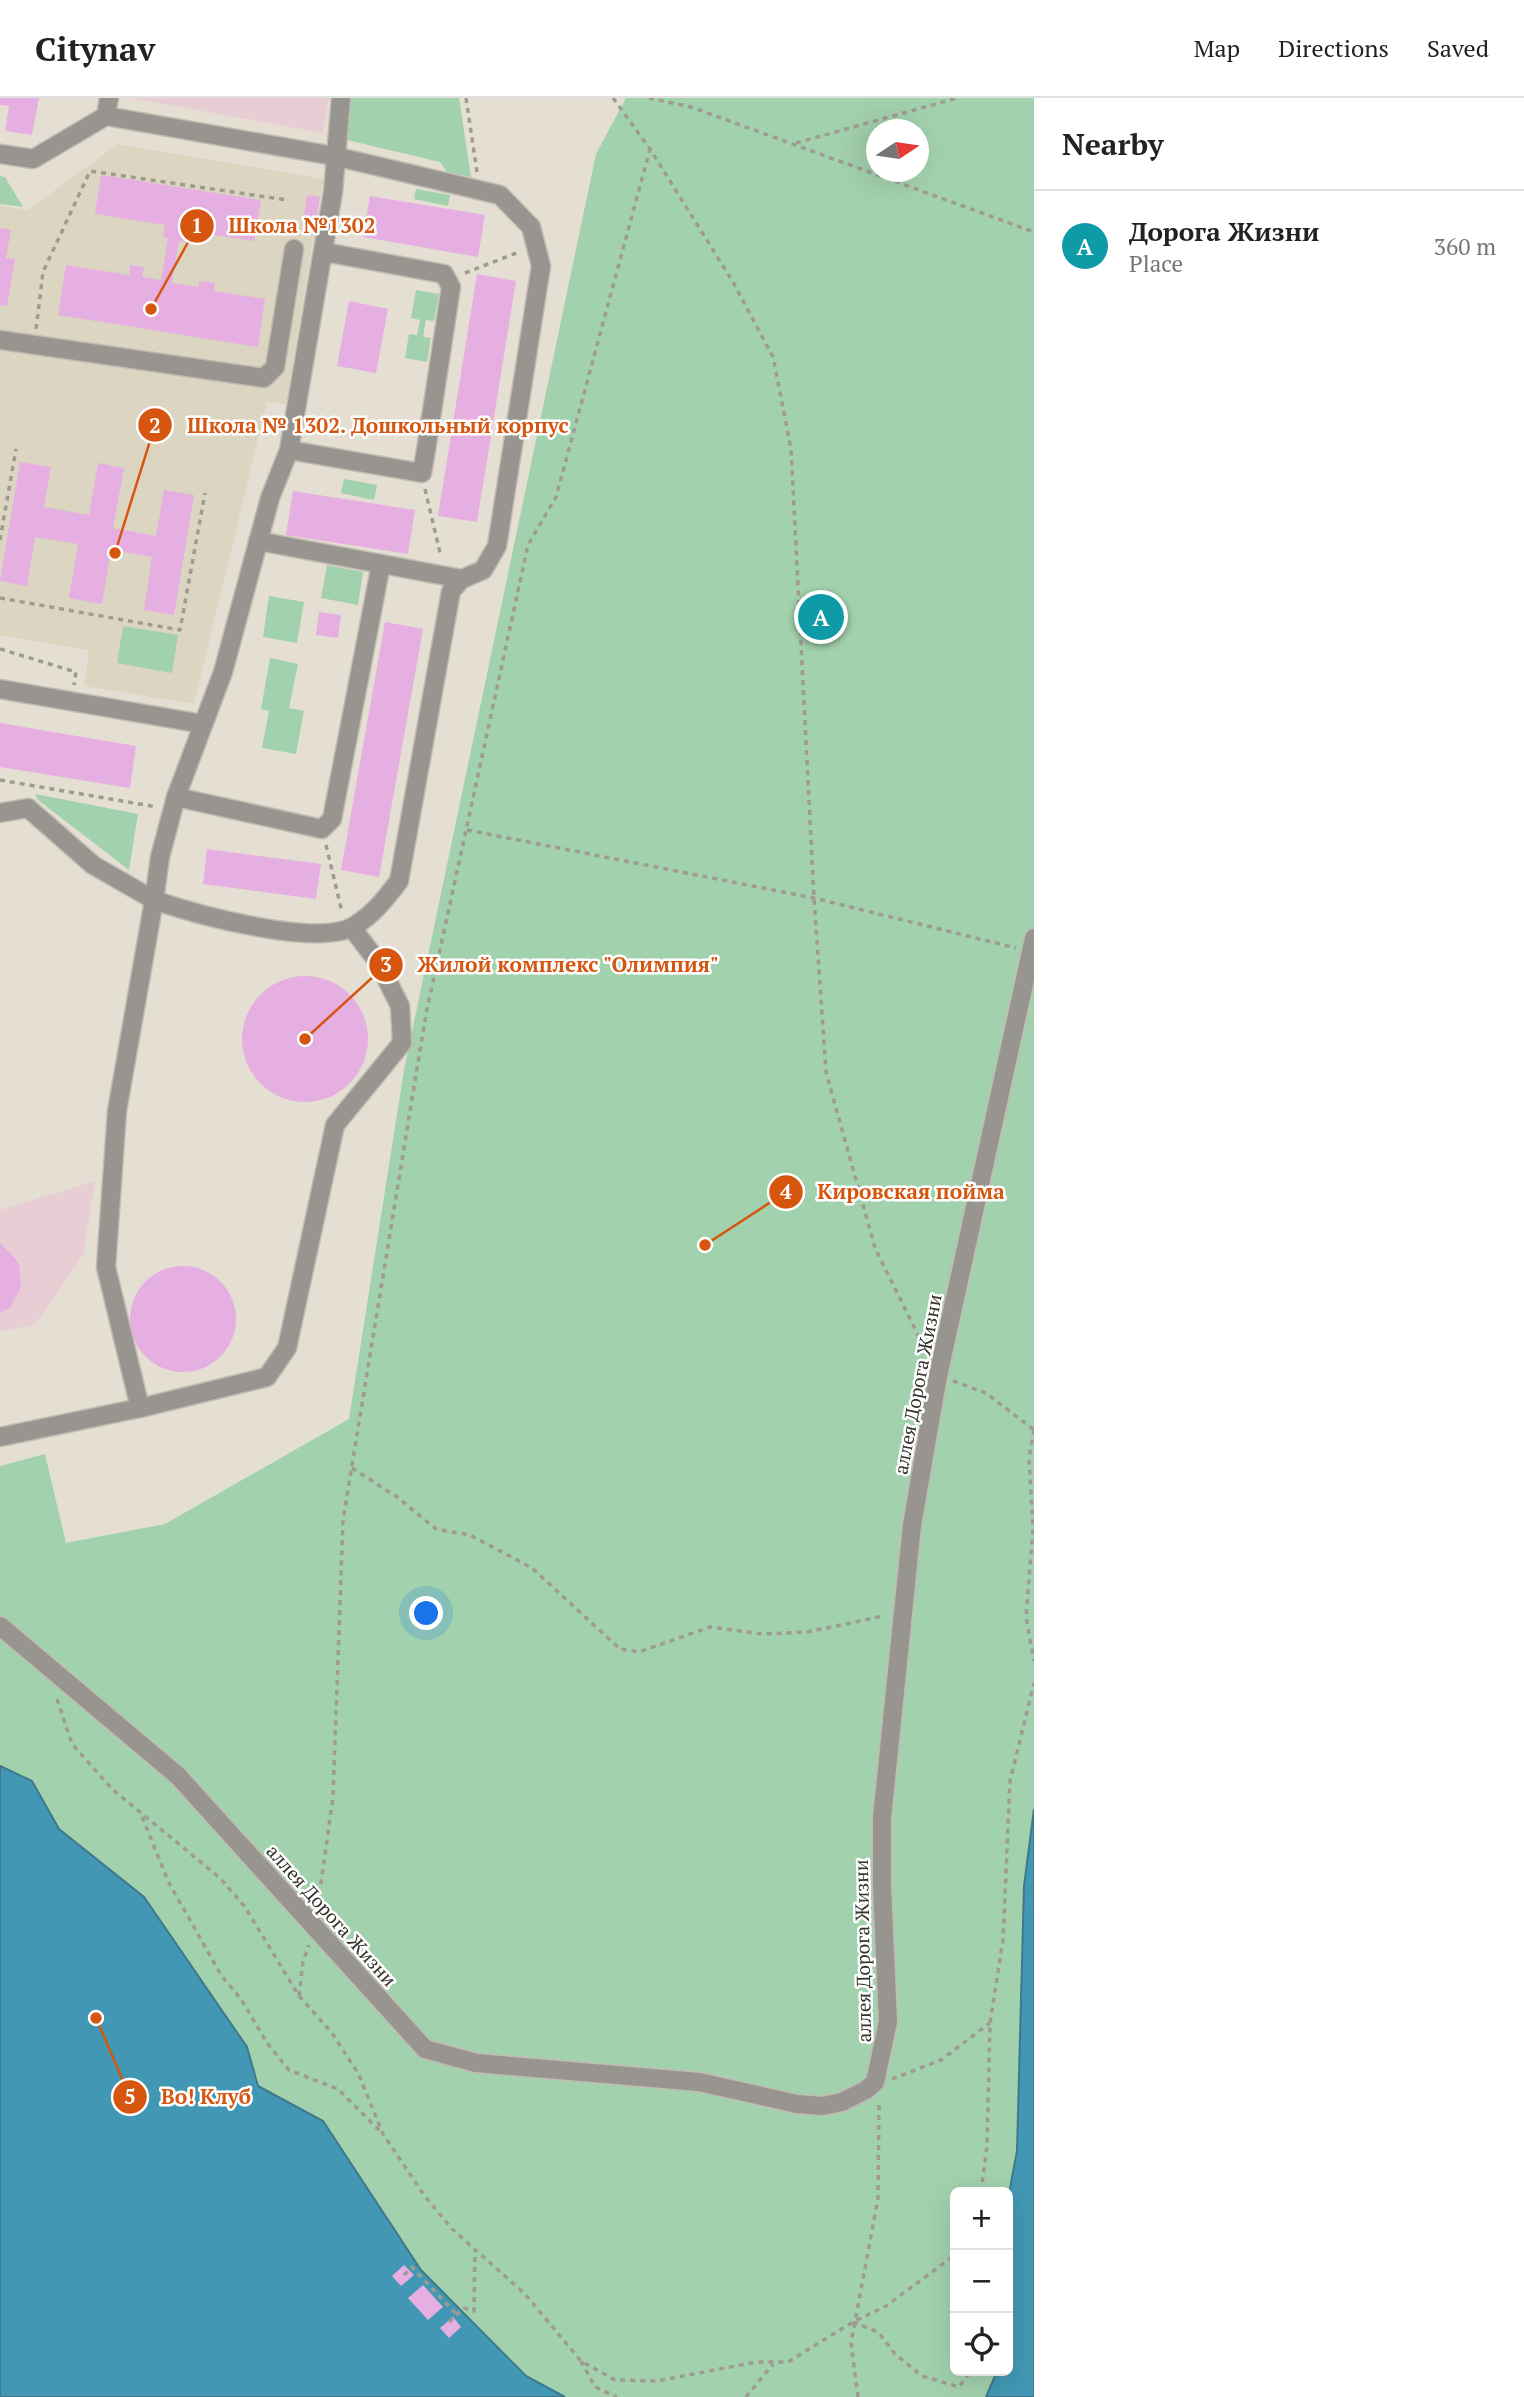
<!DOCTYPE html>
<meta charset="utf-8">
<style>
body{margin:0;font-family:"PT Serif",serif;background:#f2f2f2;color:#222}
.controls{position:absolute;right:21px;bottom:21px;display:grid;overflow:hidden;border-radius:10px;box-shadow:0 7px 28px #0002}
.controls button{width:63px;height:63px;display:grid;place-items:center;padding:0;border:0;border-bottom:2px solid #e0e0e0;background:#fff;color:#222;font:35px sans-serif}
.compass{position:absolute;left:866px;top:21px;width:63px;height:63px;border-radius:50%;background:#fff;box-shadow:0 7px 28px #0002;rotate:77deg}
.you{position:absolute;left:427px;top:1516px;width:24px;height:24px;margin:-18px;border:5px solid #fff;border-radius:50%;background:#1a73e8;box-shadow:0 0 0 10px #1a73e833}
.badge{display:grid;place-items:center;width:46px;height:46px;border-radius:50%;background:#d93025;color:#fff;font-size:23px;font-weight:700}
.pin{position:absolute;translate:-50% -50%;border:4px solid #fff;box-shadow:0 2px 7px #0006}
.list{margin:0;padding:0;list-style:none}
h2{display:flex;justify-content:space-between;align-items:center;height:91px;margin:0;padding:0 28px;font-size:30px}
h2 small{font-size:23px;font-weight:400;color:#767676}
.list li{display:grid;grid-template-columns:46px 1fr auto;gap:21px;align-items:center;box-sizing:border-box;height:112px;padding:0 28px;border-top:2px solid #e0e0e0}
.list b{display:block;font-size:26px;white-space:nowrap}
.list p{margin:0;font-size:23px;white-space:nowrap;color:#767676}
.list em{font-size:23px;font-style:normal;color:#767676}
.icon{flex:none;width:38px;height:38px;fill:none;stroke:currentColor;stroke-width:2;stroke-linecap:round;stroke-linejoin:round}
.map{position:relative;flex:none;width:1034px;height:2299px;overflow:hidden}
header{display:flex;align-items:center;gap:42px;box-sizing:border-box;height:98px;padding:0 35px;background:#fff;border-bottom:2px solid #e0e0e0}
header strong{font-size:33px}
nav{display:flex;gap:38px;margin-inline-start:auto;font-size:24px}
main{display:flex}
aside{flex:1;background:#fff}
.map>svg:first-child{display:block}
.built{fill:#dcd5c1}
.industrial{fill:#e8ced4}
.green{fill:#a2d1ad;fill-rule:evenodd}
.water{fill:#4298b4;stroke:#3e798b;stroke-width:2}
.building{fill:#e6afe1}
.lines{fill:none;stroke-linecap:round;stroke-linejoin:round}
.minor-casing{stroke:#c1bcb1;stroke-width:21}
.path{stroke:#9f9b91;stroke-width:3.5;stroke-dasharray:5 5;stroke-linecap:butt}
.minor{stroke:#98948f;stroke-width:18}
.labels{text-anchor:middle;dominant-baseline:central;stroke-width:5;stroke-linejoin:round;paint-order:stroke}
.street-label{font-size:19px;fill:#33312c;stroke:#fff}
.leader{fill:none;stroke:#d6550f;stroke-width:2.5}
.callout-dot{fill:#d6550f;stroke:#fff;stroke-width:2.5}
.mark-label{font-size:21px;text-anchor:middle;font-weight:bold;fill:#fff}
.callout-label{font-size:21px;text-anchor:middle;font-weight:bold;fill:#d6550f;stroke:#fff;stroke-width:5;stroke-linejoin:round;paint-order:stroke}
</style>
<header>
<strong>Citynav</strong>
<nav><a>Map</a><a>Directions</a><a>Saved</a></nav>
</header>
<main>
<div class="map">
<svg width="1034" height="2299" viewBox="0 0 1034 2299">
<rect width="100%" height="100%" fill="#e4dfd2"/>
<!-- built -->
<path class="built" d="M 118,46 L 323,81 L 286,306 L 267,304 L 194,606 L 84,588 L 89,552 L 0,537 L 0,108 L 28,112 Z"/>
<!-- industrial -->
<g class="industrial">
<path d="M 130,0 L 329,0 L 323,35 Z"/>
<path d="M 95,1083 L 83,1157 L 35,1227 L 0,1233 L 0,1112 Z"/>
</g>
<!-- green -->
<g class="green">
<path d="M 347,0 L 459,0 L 471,79 L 447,74 L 440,64 L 343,41 Z"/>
<path d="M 626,0 L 1034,0 L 1034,1711 L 1024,1788 L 1017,2053 L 1008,2101 L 1008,2094 L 955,2094 L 955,2273 L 997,2273 L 986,2299 L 565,2299 L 526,2278 L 421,2172 L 323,2023 L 258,1988 L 247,1949 L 144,1799 L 59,1731 L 32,1683 L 0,1668 L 0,1368 L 45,1356 L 66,1445 L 165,1426 L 349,1321 L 404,972 L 596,56 ZM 876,32 L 918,32 L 918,74 L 876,74 Z"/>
<path d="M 0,78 L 5,79 L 23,109 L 0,106 Z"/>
<path d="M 416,91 L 450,97 L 448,108 L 414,101 Z"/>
<path d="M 416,192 L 439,196 L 434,223 L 426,222 L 423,239 L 431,240 L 427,264 L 405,260 L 409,236 L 417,237 L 420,222 L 411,220 Z"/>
<path d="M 344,381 L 377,387 L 374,402 L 341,395 Z"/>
<path d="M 327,467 L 363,474 L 358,507 L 321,500 Z"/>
<path d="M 269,498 L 304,504 L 297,545 L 263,539 Z"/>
<path d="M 123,528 L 178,537 L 172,575 L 117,565 Z"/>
<path d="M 270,560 L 298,566 L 289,610 L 304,613 L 296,656 L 262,650 L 269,613 L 261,611 Z"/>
<path d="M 35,696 L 138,716 L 129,772 L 38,702 Z"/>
</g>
<!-- water -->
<g class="water">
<path d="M 0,1668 L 32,1683 L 59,1731 L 144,1799 L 247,1949 L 258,1988 L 323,2023 L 421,2172 L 526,2278 L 565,2299 L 0,2299 Z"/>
<path d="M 1034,1711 L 1034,2299 L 986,2299 L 997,2273 L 1008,2273 L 1008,2101 L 1017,2053 L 1024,1788 Z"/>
</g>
<!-- building -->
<g class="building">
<path d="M 0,0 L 39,0 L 32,37 L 5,33 L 9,8 L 0,7 Z"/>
<path d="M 101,77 L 261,102 L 254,143 L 188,133 L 186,144 L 179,143 L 172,185 L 199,189 L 199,183 L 215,185 L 214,193 L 265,201 L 258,249 L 58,217 L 66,167 L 129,177 L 130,167 L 144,169 L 142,179 L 161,182 L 168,140 L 163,139 L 165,127 L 95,116 Z"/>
<path d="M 307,97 L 320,99 L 316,126 L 303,125 Z"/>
<path d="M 370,98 L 485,117 L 478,159 L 363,139 Z"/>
<path d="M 0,130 L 11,132 L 6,160 L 15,161 L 7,208 L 0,207 Z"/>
<path d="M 477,176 L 516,183 L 477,424 L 438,418 Z"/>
<path d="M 349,203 L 388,211 L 376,275 L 337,268 Z"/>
<path d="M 20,364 L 51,369 L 44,409 L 89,417 L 98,365 L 124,370 L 113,430 L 156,438 L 164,392 L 194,397 L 174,517 L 144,512 L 152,459 L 111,452 L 102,506 L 69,500 L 78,446 L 35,439 L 27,488 L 0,483 Z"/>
<path d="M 293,393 L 415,412 L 408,456 L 286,437 Z"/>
<path d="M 319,514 L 341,517 L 338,540 L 316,537 Z"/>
<path d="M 385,524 L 423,531 L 379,779 L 341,772 Z"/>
<path d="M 0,625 L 136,648 L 130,690 L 0,669 Z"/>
<path d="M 207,751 L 321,766 L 316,801 L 203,786 Z"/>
<circle cx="305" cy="941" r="63"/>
<path d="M 0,1145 L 19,1165 L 21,1189 L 10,1210 L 0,1215 Z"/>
<circle cx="183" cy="1221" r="53"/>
<path d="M 404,2167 L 414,2177 L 401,2188 L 392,2178 Z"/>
<path d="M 423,2187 L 443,2209 L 428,2222 L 408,2200 Z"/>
<path d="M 453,2219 L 461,2229 L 449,2240 L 440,2230 Z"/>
</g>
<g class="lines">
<!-- minor casing -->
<g class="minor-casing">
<g id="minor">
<path d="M 109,0 L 106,18 L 334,58 L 500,97 L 531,129 L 541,168 L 497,448 L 483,472 L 462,481 L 451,493 L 399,783 C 386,800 373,817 354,828 C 317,850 194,816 154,802 L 117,1013 L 106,1169 L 140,1310"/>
<path d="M 0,56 L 33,61 L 106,18"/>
<path d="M 0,242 L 264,280 L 275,269 L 294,151"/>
<path d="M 289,352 L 422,375 L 426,352 L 451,189 L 444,176 L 324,154"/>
<path d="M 258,443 L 462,481"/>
<path d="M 0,591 L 203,626"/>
<path d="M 176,699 L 322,731 L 332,721 L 381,466"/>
<path d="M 0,715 L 28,710 L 93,767 L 154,802 L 160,759 L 176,699 L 223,574 L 270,400 L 289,352 L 333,94 L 341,0"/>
<path d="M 0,1339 L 140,1310 L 267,1279 L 287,1250 L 335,1027 L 402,945 L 400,908 L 378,864 L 352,830"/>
<path d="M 0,1528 L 178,1678 L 425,1951 L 476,1965 L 699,1984 L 797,2006 L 823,2008 L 842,2004 L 866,1992 L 875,1984 L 888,1924 L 882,1788 L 882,1720 L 912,1427 L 938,1278 L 1034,840"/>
</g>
</g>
<!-- path -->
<g class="path">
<path d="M 466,0 L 477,74"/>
<path d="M 613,0 L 650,51 L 733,184 L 773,259 L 791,351 L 814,800 L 826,974 L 875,1150 L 925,1251"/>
<path d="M 649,0 L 691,9 L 1034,134"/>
<path d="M 796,45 L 957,0"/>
<path d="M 465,175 L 519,154"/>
<path d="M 36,231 L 43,174 L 90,73 L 287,102"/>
<path d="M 425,391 L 441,459"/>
<path d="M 0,442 L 16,351"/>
<path d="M 0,500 L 180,532 L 205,395"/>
<path d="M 0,551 L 76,574 L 74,587"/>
<path d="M 0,682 L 157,709"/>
<path d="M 467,732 L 814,800 L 1016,850"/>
<path d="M 326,747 L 342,814"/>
<path d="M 953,1283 L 986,1295 L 1034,1332"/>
<path d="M 1034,1332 L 1029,1360 L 1033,1431 L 1026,1519 L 1034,1563"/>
<path d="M 352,1370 L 397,1399 L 436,1431 L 470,1437 L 532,1470 L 620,1551 L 639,1554 L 710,1529 L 763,1536 L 807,1534 L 884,1518"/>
<path d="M 57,1601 L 72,1646 L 112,1691 L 220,1780 L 245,1809 L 299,1898 L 332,1935 L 358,1975 L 383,2036 L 424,2097 L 451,2130 L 525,2196 L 581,2263 L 615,2282 L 657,2283 L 756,2264 L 788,2264 L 853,2224 L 886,2208 L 955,2157"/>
<path d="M 142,1719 L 169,1785 L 221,1877 L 241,1901 L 267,1945 L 289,1972 L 338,1991 L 380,2033"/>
<path d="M 318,1806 L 333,1699 L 343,1422 L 426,916 L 528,447 L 556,399 L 650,51"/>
<path d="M 299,1898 L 303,1863 L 309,1847"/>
<path d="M 892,1981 L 941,1962 L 990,1925"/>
<path d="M 981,2094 L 987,2048 L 990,1925 L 1003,1842 L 1010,1683 L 1034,1585"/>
<path d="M 404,2177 L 412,2169 L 457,2217"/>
<path d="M 449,2224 L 464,2210 L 474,2213 L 475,2151"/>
<path d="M 853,2224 L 878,2234 L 895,2256 L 922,2278 L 959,2289 L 971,2273"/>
<path d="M 581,2263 L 595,2289 L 617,2299"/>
<path d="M 746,2299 L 773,2266"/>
<path d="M 858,2299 L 851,2245 L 878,2100 L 879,2005"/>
</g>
<!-- minor -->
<use href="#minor" class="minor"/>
</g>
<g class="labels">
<!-- street labels -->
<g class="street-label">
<text transform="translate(917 1286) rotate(-79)">аллея Дорога Жизни</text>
<text transform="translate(332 1817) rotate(48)">аллея Дорога Жизни</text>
<text transform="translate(862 1853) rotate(-91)">аллея Дорога Жизни</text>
</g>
</g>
<!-- callouts -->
<path class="leader" d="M151 211L197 128M115 455L155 327M305 941L386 867M705 1147L786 1094M96 1920L130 1999"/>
<g class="callout-dot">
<circle cx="151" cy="211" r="7"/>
<circle cx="115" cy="455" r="7"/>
<circle cx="305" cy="941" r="7"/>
<circle cx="705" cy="1147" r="7"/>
<circle cx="96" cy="1920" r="7"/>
<circle cx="197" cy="128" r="18"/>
<circle cx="155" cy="327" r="18"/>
<circle cx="386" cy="867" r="18"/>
<circle cx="786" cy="1094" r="18"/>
<circle cx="130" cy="1999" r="18"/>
</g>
<g class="mark-label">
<text x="197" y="135">1</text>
<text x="155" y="335">2</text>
<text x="386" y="874">3</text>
<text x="786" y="1101">4</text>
<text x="130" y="2006">5</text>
</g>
<g class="callout-label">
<text x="302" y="135">Школа №1302</text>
<text x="378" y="335">Школа № 1302. Дошкольный корпус</text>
<text x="568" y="874">Жилой комплекс "Олимпия"</text>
<text x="911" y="1101">Кировская пойма</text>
<text x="206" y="2006">Во! Клуб</text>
</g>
</svg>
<div class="controls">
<button>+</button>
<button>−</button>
<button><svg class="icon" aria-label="locate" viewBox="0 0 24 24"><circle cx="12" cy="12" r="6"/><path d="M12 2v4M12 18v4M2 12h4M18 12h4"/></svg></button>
</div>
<svg class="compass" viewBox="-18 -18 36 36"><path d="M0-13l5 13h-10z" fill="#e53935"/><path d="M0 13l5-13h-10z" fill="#767676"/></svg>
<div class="you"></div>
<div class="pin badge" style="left:821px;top:519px;background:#0f9aa8">A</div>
</div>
<aside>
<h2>Nearby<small></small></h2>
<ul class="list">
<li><span class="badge" style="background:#0f9aa8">A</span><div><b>Дорога Жизни</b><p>Place</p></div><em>360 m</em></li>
</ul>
</aside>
</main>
